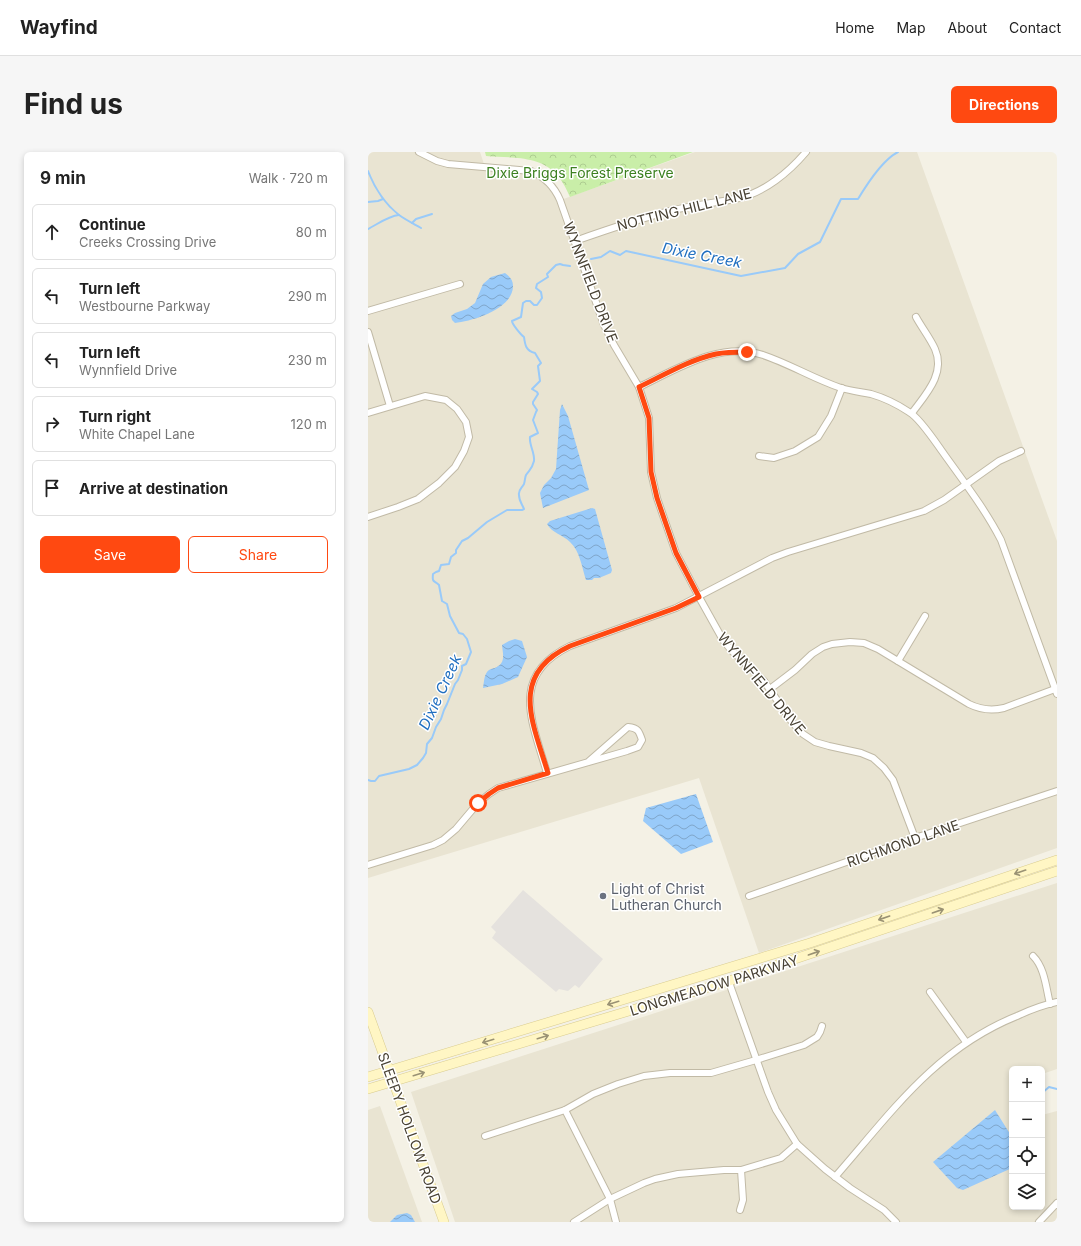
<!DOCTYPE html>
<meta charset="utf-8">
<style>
body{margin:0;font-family:Inter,sans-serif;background:#f6f6f6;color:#222}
.controls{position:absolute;right:12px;bottom:12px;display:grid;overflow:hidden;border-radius:6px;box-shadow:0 2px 6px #0003}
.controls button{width:36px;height:36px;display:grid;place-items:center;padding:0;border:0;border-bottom:1px solid #e0e0e0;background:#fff;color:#222;font:20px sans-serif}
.stop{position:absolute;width:12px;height:12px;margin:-9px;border:3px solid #ff4911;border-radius:50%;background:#fff}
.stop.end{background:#ff4911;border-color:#fff;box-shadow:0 1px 4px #0008}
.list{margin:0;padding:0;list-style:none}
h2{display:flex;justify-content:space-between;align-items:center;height:52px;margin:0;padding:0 16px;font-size:17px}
h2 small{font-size:13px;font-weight:400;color:#767676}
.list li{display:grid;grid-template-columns:26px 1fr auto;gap:12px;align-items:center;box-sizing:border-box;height:56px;margin:0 8px 8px;padding:0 8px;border:1px solid #e0e0e0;border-radius:6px}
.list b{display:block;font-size:15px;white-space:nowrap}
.list p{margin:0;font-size:13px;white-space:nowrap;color:#767676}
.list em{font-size:13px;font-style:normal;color:#767676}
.actions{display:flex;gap:8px;padding:12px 16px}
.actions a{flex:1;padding:9px 0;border:1px solid #ff4911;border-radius:6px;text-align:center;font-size:14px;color:#ff4911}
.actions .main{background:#ff4911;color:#fff}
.icon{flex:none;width:22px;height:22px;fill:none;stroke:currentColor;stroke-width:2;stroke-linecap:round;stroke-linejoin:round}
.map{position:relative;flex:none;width:689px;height:1070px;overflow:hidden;border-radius:6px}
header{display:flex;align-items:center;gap:24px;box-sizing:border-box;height:56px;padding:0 20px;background:#fff;border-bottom:1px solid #e0e0e0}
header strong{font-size:19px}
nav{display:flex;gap:22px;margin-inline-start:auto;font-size:14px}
.intro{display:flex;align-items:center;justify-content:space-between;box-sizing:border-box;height:96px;padding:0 24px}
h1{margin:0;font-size:28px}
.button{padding:10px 18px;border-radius:6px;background:#ff4911;color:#fff;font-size:14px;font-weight:700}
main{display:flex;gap:24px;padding:0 24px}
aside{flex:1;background:#fff;border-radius:6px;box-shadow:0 2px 6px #0003}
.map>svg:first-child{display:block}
.residential{fill:#e9e4d2}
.park{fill:url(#park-crowns)}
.parking{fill:#e5e2de}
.water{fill:url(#water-waves)}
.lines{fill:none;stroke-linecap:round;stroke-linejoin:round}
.stream{stroke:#99caf9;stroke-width:2}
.street-casing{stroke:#c1baa6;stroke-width:8}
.secondary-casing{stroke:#d9cc8f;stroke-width:10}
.street{stroke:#fff;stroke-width:6}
.secondary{stroke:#fff6c4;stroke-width:9}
.oneway{stroke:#9a9274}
.route{stroke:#ff4911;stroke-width:5}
.worship-dot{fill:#6b7280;stroke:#fff;stroke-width:1.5}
.labels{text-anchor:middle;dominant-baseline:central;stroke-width:3;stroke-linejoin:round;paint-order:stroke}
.park-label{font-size:14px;fill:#3c8020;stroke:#fff}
.street-label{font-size:14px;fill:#484133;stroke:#fff}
.worship-label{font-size:14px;fill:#5b616d;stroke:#fff;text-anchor:start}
.water-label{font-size:15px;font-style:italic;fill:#206fc0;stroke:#fff}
</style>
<header>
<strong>Wayfind</strong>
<nav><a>Home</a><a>Map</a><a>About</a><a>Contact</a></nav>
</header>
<div class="intro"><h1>Find us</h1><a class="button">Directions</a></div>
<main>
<aside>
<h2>9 min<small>Walk · 720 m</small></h2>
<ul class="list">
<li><svg class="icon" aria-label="ahead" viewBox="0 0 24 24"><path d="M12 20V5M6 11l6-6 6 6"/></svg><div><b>Continue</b><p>Creeks Crossing Drive</p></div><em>80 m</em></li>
<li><svg class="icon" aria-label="left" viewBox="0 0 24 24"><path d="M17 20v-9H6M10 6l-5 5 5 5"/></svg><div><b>Turn left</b><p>Westbourne Parkway</p></div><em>290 m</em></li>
<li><svg class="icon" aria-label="left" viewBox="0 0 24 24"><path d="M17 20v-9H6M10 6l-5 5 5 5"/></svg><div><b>Turn left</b><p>Wynnfield Drive</p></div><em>230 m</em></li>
<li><svg class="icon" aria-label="right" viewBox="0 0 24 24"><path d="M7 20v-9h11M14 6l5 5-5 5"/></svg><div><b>Turn right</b><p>White Chapel Lane</p></div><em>120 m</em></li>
<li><svg class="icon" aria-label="arrive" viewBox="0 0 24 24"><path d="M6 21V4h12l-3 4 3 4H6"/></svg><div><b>Arrive at destination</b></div></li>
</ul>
<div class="actions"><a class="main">Save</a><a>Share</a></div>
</aside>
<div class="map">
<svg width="689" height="1070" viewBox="0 0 689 1070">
<defs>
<pattern id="park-crowns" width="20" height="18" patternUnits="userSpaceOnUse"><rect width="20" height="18" fill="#c9eea8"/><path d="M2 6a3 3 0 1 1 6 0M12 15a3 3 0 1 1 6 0" fill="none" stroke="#aecd91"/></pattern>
<pattern id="water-waves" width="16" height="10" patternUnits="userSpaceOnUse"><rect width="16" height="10" fill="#99caf9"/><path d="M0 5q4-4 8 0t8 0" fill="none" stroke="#7fa6ca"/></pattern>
</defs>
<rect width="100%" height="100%" fill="#f4f1e5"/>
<!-- residential -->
<g class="residential">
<path d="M 0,0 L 112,0 L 117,15 L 171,23 L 190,49 L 327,0 L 549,0 L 689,389 L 689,696 L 391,801 L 331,626 L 0,726 Z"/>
<path d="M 689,731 L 689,917 L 674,922 L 674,917 L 644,917 L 644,932 L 642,933 L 642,944 L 644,947 L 644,1055 L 674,1055 L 674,963 L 689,959 L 689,1070 L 87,1070 L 43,940 Z"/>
<path d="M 12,954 L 54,1070 L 0,1070 L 0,958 Z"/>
</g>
<!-- park -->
<path class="park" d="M 117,0 L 325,0 L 202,45 C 198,36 194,28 187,21 C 170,3 140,6 118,4 Z"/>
<!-- parking -->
<path class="parking" d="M 155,738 L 235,807 L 211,836 L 207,833 L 200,839 L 191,837 L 188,840 L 124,786 L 128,780 L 123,775 Z"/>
<!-- water -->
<g class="water">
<path d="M 137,121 C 142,125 145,128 145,134 C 145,157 105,169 87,171 L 84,168 L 83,164 L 87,161 L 99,157 L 107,151 L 115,132 L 123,125 Z"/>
<path d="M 194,252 L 200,264 L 221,338 L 175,356 L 172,341 L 176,333 L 183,326 L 188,317 L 192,258 Z"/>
<path d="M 224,356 L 227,357 L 244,418 L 243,421 L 231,426 L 226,426 L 224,428 L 218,428 C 214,416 212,399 202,390 C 195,383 184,381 179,372 L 182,369 Z"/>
<path d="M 147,487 L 154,489 L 159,505 L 150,525 L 134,532 L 115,536 C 116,531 116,521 121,518 C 123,517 125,516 127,516 C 138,511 135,503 134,493 L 141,489 Z"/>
<path d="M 328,642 L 345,690 L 313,702 L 275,669 L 278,656 Z"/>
<path d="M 627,958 L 644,985 L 644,1016 L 595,1038 L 589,1036 L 565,1010 Z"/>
<path d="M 39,1061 L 43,1063 L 47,1070 L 22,1070 L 29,1063 Z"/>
</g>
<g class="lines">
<!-- stream -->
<g class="stream">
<path d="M 0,19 C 7,37 16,51 31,63 C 38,68 46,72 53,76"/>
<path d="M 0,50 L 10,49 L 15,47"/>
<path d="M 44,71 L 48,67 L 64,62"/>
<path d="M 0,77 C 10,72 20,64 31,63"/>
<path d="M 223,107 L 233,105 L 242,99 L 252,103 L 258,99 L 373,124 L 417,116 L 430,102 L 452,90 L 473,47 L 490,47 C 499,32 514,8 530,0"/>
<path d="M 0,628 L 3,629 L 7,629 L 11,624 L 41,617 L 49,613 L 55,606 L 58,601 L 59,592 L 64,586 L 68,575 L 73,567 L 76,558 L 79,552 L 87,532 L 90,528 L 94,518 L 94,514 L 98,512 L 103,500 L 99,487 L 95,482 L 91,481 L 82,464 L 79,452 L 74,449 L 71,433 C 66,428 64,431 65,422 L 68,420 L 71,419 L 73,413 L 81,412 L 83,405 L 88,401 L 88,398 L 94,389 L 100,386 L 119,370 L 139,358 L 154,358 L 156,357 C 154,352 151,349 151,343 C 150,338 154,336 156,332 C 157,329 157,325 158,323 C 162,317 164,317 166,309 C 167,301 161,293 162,285 L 170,281 L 165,268 L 168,260 L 169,258 L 165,252 L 165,250 L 170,242 L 169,240 L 164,237 L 172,229 L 170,214 L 173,211 L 167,201 C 158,199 157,193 156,185 C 153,183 144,172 144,169 L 153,165 L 155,151 L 158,149 L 162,149 L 166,153 L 169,153 L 174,146 L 173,140 L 168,136 L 169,132 L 180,125 L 179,122 L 188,113 L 192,112 L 195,113 L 202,114"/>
<path d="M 674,941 L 681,935 L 689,937"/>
</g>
<!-- street casing -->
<g class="street-casing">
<g id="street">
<path d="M 51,0 L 69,9 L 80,12 L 163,19 C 177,25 186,34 192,48 L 236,173 L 246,193 L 271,235 L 281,266 L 283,320 L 289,346 L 308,401 L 331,445 L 355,488 L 364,499 L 396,529 L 424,570 L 435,582 L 447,590 L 461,594 L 493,601 L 505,606 L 516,616 L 525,628 L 547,686"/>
<path d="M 207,89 C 238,78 270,67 302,59 C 325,53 348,51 371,46 C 397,40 421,20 438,0"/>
<path d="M 0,159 L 92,132"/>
<path d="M 0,180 L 22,254"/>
<path d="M 271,235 C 309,217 352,189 395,203 C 422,212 446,227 473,236 C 483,239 493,240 503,242 C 517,246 529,252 541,260 C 552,266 568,291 576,302 C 596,330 617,357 633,388 L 689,542"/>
<path d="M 0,261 L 57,244 L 78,248 L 89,257 L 98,270 L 101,285 L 96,299 L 87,315 L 71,331 L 50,347 L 30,355 L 0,365"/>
<path d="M 544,261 C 557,243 578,222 567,197 C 562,186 554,176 548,165"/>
<path d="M 391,304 L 406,306 L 427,299 L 450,285 L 463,264 L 474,236"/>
<path d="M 530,509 L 557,464"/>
<path d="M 402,537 L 427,518 L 444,502 L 455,495 L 464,492 L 482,490 L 496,491 L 510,497 L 601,552 C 613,558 623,559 636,556 L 687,537"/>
<path d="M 179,621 C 165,571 140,524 202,494 L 308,456 L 404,406 L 420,400 L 556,359 L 576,348 L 631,309 L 653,299"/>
<path d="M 0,713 L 65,693 L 75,688 L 88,677 L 110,651 L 121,642 L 130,636 L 259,599 L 270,595 L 274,588 C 271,579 270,576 260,575 L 220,610"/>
<path d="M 381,744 L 547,686 L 689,639"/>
<path d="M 665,804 C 677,816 678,836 682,852"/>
<path d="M 361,829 L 363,836 L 400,940 L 408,958 L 429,992 L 457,1017 L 482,1036 L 516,1058 L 528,1070"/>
<path d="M 562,840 L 598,890"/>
<path d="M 197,958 L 242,1047 L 248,1070"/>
<path d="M 117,984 L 197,958 L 225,942 L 250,932 L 276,924 L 302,921 L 343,921 L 388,908 L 436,893 L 449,885 L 452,880 L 454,874"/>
<path d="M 467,1025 C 523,961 567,897 649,864 C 662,858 675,853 689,850"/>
<path d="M 372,1058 L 375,1048 L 373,1018"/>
<path d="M 206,1070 L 242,1047 L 276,1031 L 287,1027 L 310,1022 L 356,1018 L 373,1018 L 413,1006 L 429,992"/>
<path d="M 671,1070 L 689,1051"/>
</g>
</g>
<!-- secondary casing -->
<g class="secondary-casing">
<g id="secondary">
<path d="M 0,860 L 76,1070"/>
<path d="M 0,925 L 442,791 L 689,708"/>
<path d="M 0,937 L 361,829 L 689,719"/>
</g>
</g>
<!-- street -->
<use href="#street" class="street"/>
<!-- secondary -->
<use href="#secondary" class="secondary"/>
</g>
<!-- one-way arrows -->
<defs><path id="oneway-shaft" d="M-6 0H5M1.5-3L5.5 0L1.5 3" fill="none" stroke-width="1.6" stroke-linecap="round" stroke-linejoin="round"/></defs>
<g class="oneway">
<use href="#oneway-shaft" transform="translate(652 720) rotate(161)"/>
<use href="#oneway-shaft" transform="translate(570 759) rotate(-19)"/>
<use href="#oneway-shaft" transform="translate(516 766) rotate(161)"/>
<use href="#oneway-shaft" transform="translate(446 801) rotate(-19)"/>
<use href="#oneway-shaft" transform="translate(245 851) rotate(163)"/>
<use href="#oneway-shaft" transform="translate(175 885) rotate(-17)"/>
<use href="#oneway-shaft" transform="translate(120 889) rotate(163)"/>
<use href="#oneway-shaft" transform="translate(51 922) rotate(-17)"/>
</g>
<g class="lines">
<!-- route -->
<path class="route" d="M 110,651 L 121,642 L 130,636 L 180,621 C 165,571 140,523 202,494 L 308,456 L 331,445 L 308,401 L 289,346 L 283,320 L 281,266 L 271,235 C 296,223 321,208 348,202 C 358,200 369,200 379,200"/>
</g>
<!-- markers -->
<circle class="worship-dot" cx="235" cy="744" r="4"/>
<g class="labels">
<!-- park labels -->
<g class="park-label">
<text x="212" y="20">Dixie Briggs Forest Preserve</text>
</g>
<!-- street labels -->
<g class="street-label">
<text transform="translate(316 57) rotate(-14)">NOTTING HILL LANE</text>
<text transform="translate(223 130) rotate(69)">WYNNFIELD DRIVE</text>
<text transform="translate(394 531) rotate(50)">WYNNFIELD DRIVE</text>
<text transform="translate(535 691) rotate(-19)">RICHMOND LANE</text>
<text transform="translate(346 833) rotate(-17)">LONGMEADOW PARKWAY</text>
<text transform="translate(42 976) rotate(70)">SLEEPY HOLLOW ROAD</text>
</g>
<!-- worship labels -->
<g class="worship-label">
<text x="243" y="736">Light of Christ<tspan x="243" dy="16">Lutheran Church</tspan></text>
</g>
<!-- water labels -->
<g class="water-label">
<text transform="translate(334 103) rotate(11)">Dixie Creek</text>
<text transform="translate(72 540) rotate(-65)">Dixie Creek</text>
</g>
</g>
</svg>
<div class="controls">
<button>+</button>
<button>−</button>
<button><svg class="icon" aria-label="locate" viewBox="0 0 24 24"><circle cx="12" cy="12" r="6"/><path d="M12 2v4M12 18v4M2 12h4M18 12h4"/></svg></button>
<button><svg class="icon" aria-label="layers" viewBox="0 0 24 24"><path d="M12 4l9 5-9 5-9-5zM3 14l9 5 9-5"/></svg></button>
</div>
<div class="stop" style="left:110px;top:651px"></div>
<div class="stop end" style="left:379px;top:200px"></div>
</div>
</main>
